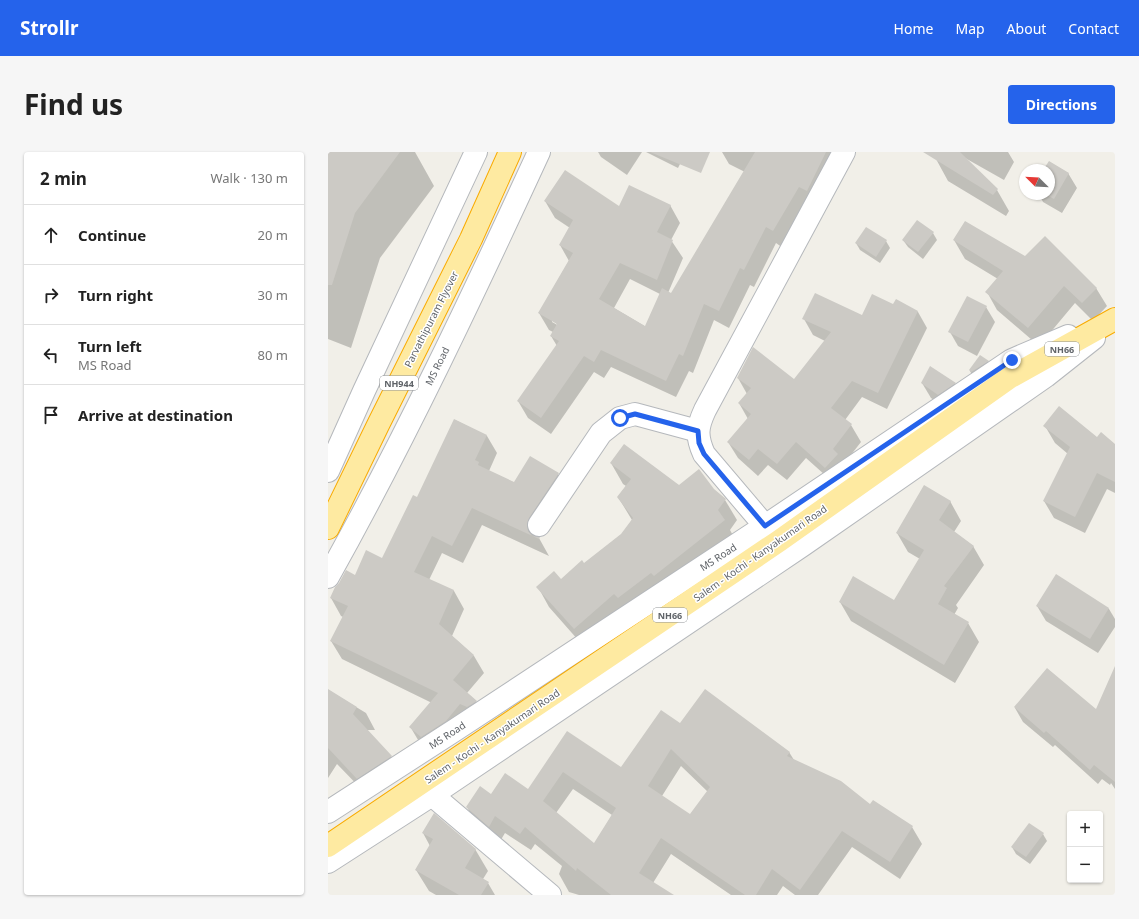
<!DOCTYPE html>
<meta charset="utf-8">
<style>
body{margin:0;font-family:"Noto Sans",sans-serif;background:#f6f6f6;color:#222}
.controls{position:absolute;right:12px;bottom:12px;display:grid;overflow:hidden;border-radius:4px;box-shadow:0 1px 3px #0004}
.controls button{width:36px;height:36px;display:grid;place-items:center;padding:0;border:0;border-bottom:1px solid #e0e0e0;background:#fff;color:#222;font:20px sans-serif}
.compass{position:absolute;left:691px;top:12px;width:36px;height:36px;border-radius:50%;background:#fff;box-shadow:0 1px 3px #0004;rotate:294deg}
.stop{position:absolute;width:12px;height:12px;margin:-9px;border:3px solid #2563eb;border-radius:50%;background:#fff}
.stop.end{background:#2563eb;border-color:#fff;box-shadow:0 1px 4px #0008}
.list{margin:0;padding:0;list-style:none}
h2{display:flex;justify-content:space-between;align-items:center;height:52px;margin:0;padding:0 16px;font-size:17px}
h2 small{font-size:13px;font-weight:400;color:#767676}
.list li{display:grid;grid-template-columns:26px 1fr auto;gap:12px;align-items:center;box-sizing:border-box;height:60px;padding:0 16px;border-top:1px solid #e0e0e0}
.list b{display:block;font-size:15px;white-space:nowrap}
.list p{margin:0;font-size:13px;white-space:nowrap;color:#767676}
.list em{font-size:13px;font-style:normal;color:#767676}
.icon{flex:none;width:22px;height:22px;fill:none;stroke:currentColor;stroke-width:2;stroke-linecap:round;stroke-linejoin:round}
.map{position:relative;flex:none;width:787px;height:743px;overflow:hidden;border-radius:4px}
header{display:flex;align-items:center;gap:24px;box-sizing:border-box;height:56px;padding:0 20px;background:#2563eb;color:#fff}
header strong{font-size:19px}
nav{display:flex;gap:22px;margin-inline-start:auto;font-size:14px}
.intro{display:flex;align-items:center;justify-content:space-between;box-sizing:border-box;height:96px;padding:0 24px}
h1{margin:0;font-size:28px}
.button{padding:10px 18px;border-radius:4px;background:#2563eb;color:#fff;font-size:14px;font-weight:700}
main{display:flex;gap:24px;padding:0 24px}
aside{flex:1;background:#fff;border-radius:4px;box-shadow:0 1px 3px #0004}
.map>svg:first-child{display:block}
.shadow{fill:#0003;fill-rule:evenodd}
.building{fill:#cccac5;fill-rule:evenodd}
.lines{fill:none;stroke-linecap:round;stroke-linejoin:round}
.minor-casing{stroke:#b5b8bc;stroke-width:24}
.tertiary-casing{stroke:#b5b8bc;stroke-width:24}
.trunk-casing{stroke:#f9ab00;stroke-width:24}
.minor{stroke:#fff;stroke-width:22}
.tertiary{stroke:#fff;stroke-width:22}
.trunk{stroke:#feeaa1;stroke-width:22}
.route{stroke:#2563eb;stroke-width:5}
.labels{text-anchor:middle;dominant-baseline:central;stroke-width:3;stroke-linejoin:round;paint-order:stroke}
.shield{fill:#fff;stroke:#8f9295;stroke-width:1}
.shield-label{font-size:9px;font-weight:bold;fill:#5f6368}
.street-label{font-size:10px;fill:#5f6368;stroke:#fff}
</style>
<header>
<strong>Strollr</strong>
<nav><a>Home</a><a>Map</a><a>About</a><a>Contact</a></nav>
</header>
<div class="intro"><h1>Find us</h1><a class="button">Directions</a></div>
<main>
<aside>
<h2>2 min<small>Walk · 130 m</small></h2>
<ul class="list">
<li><svg class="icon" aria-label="ahead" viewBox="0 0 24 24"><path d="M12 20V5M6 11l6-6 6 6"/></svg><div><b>Continue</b></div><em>20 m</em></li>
<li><svg class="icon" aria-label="right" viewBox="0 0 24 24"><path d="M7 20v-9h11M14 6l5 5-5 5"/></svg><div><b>Turn right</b></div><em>30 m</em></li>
<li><svg class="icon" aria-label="left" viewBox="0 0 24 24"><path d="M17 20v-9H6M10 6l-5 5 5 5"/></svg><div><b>Turn left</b><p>MS Road</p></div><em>80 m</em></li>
<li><svg class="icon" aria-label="arrive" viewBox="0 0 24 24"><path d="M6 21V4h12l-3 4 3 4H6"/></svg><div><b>Arrive at destination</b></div></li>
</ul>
</aside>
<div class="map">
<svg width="787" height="743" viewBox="0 0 787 743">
<rect width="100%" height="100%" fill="#f1efe8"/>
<!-- shadow -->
<g class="shadow">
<path d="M 1,0 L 87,0 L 106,34 L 52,106 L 23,196 L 0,187 L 0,1 Z"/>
<path d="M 270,0 L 314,0 L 299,23 L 273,5 Z"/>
<path d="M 318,0 L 358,0 L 350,16 Z"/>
<path d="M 394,0 L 511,0 L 455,96 L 448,91 L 426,135 L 422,133 L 401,176 L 386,168 L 365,221 L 361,219 L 348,245 L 283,215 L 276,226 L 266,220 L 223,282 L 200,266 L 190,249 L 229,194 L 223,184 L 225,180 L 221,178 L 211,161 L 241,109 L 232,93 L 242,76 L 227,66 L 217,49 L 292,55 L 342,53 L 352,71 L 343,88 L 355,106 L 340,141 L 344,142 L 417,20 L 401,12 ZM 302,127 L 332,142 L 318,175 L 286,156 ZM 224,168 L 233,175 L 224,170 Z"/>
<path d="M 612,0 L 680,0 L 686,10 L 676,28 L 637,6 L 669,38 L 681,59 L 678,64 L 620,29 L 608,7 Z"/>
<path d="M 721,10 L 740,21 L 749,36 L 734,61 L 715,50 L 711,42 L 721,42 L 721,18 L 717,18 Z"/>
<path d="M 605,81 L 609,88 L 595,107 L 580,95 L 575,88 Z"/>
<path d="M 626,88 L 697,106 L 768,136 L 779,154 L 765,169 L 747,151 L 711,194 L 669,158 L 659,140 L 670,127 L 637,107 Z"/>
<path d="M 558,89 L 562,96 L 552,111 L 532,98 L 528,91 Z"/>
<path d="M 568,149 L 590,160 L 599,176 L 559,257 L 534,245 L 517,268 L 523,273 L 533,290 L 515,313 L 507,332 L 478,306 L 459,328 L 440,313 L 430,324 L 410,306 L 400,290 L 420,267 L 411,251 L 419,242 L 410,226 L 466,229 L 497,189 L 485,183 L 476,167 L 535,164 L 566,154 Z"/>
<path d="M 658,155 L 667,170 L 649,204 L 630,194 L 622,180 Z"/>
<path d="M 660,209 L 664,216 L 646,226 L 642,219 Z"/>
<path d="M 594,231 L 627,231 L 635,246 L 619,257 L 603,246 Z"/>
<path d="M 127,268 L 159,284 L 169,301 L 161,319 L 187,331 L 230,322 L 240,340 L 210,386 L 211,386 L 221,404 L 154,373 L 135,411 L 114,401 L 101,428 L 126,439 L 136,457 L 124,484 L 146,504 L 156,521 L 139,541 L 148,549 L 158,567 L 93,593 L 83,576 L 104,551 L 14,507 L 3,489 L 15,465 L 13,464 L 3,446 L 28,424 L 55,407 L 89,347 Z"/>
<path d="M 717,274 L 769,286 L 787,293 L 787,341 L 779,337 L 757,381 L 726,366 L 716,349 L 740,302 L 727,291 Z"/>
<path d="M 283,311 L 397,348 L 409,368 L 402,378 L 408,389 L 258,497 L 221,455 L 210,435 L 233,428 L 256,412 L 294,382 L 304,368 L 290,345 L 298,334 L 295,332 Z"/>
<path d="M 622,349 L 633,369 L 626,380 L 645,394 L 656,413 L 628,453 L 630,456 L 626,463 L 640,471 L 651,490 L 627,531 L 523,469 L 512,450 L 566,450 L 592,407 L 580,400 L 569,381 Z"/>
<path d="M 728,424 L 781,457 L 787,467 L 787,475 L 770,501 L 718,469 L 709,454 Z"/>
<path d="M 787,534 L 787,637 L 783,631 L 782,633 L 774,627 L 770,632 L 727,593 L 725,595 L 695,570 L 687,556 L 768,558 Z"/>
<path d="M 0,538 L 38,561 L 47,578 L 38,578 L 63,604 L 73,622 L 40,644 L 9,612 L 0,626 Z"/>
<path d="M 352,573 L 461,600 L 466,608 L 542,654 L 584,675 L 594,692 L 572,727 L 524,695 L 490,743 L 467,743 L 455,734 L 449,743 L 403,743 L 343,702 L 325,731 L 341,743 L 251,743 L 241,740 L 231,722 L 234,714 L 207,692 L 203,698 L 177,681 L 171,691 L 149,673 L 139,655 L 164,643 L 201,638 L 240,581 L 293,617 ZM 353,614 L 380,640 L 362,663 L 334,644 ZM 245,637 L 284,663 L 266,693 L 228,661 Z"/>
<path d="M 95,681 L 147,697 L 160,719 L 155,727 L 160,731 L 167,743 L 108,743 L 101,739 L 88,718 L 102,694 Z"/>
<path d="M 715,682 L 719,689 L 702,712 L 688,702 L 684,695 Z"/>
</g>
<!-- building -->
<g class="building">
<path d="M 0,0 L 72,0 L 27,61 L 4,133 L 0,133 Z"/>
<path d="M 322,0 L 382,0 L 373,21 Z"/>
<path d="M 427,0 L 498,0 L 479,39 L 471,35 L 445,79 L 438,75 L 416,118 L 412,116 L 391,159 L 376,152 L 355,204 L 351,202 L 338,229 L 273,198 L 266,210 L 256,204 L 213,266 L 189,249 L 231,189 L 222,184 L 229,172 L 210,161 L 245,101 L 231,93 L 245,68 L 216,49 L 237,18 L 291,54 L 301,33 L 343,53 L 329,80 L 345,88 L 329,128 L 292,111 L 271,147 L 317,174 L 334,136 L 343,141 Z"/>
<path d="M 595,0 L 632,0 L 670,37 L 665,43 Z"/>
<path d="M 721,9 L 741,21 L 726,47 L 717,42 L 721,42 L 721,18 L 715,18 Z"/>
<path d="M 589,68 L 606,80 L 590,100 L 574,88 Z"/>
<path d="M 637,69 L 697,104 L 717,84 L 769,136 L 754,151 L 736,134 L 700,176 L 657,140 L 675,119 L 625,88 Z"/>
<path d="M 538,75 L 559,88 L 548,105 L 527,91 Z"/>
<path d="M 487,141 L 534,163 L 544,142 L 565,152 L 568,147 L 590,159 L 550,241 L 524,229 L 503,256 L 524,272 L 505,297 L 510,302 L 497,316 L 468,290 L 449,312 L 430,297 L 421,308 L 399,290 L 423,262 L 410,251 L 423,236 L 409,226 L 425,195 L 466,227 L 503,180 L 474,167 Z"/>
<path d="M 639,144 L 659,154 L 640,190 L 620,180 Z"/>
<path d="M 652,203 L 661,209 L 643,220 L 641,218 Z"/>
<path d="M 602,214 L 628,231 L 610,243 L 593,231 Z"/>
<path d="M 731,254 L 769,285 L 773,280 L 787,292 L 787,330 L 769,321 L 747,365 L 715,349 L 742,295 L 715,274 Z"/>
<path d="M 126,267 L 159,283 L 147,308 L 151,310 L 150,313 L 186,330 L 202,304 L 231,321 L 201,366 L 199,372 L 200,379 L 204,384 L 212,385 L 211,387 L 144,356 L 124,394 L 104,384 L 86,420 L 126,438 L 111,472 L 146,503 L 125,528 L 149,549 L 139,555 L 132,552 L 118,569 L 93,585 L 81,575 L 110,541 L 2,489 L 20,454 L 2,446 L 7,435 L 11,431 L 18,418 L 27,423 L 38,398 L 54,406 L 85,343 L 89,345 Z"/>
<path d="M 296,292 L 351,333 L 371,317 L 386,337 L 398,347 L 390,358 L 397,368 L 326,424 L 323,421 L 290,446 L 286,442 L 246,477 L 208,435 L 226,419 L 233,427 L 254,408 L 256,411 L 293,382 L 305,366 L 289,345 L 303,327 L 282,311 Z"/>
<path d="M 596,333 L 623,349 L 611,368 L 646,394 L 616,434 L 619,436 L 610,452 L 641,470 L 616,513 L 511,450 L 525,424 L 566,448 L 596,398 L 568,381 Z"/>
<path d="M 728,422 L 781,456 L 762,487 L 708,454 Z"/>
<path d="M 787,514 L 787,630 L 766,613 L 762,618 L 718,579 L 716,581 L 686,555 L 719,516 L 768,557 Z"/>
<path d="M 0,537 L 29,555 L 25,562 L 64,604 L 29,627 L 0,596 Z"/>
<path d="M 377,537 L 462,600 L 459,604 L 513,629 L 542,652 L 545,648 L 585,674 L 562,710 L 514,679 L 472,738 L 444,717 L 428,743 L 417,743 L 333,686 L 311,721 L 346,743 L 283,743 L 249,716 L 248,719 L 197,675 L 192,682 L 167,664 L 161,675 L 138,655 L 152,634 L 163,642 L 177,621 L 200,637 L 239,579 L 293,615 L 333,558 L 352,571 ZM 343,597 L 382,635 L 362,662 L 320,634 ZM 235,620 L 288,656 L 266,691 L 215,649 Z"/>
<path d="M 106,661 L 148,697 L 137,716 L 161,730 L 153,743 L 131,743 L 87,718 L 105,687 L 94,681 Z"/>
<path d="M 701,671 L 716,681 L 698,705 L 683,695 Z"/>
</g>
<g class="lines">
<!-- minor casing -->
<g class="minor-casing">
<g id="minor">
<path d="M 211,373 L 273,281 L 292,266 L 307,262 L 370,279"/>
<path d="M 437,374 L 376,302 C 368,284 369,275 377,258 L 516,0"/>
<path d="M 104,643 L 222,743"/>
</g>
</g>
<!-- tertiary casing -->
<g class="tertiary-casing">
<g id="tertiary">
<path d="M 0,319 L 36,239 L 148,0"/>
<path d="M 0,425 C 77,287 145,143 211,0"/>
<path d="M 0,660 L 127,578 L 437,374 L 684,208 L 740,184"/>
<path d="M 0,710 L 104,643 L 475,393 L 718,224 L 766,186"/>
</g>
</g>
<!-- trunk casing -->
<g class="trunk-casing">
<g id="trunk">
<path d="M 0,376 L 51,271 L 143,87 L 182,0"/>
<path d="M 0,694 L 451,389 L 681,226 L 787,167"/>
</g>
</g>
<!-- minor -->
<use href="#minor" class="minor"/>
<!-- tertiary -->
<use href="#tertiary" class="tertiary"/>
<!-- trunk -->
<use href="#trunk" class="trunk"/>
</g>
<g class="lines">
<!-- route -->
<path class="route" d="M 292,266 L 307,262 L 370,279 L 371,291 L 376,302 L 437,374 L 684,208"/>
</g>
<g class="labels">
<!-- shield labels -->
<g class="shield">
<rect x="717" y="190" width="34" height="14" rx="3"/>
<rect x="52" y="224" width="38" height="14" rx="3"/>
<rect x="325" y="456" width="34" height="14" rx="3"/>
</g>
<g class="shield-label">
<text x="734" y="197">NH66</text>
<text x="71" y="231">NH944</text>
<text x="342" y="463">NH66</text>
</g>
<!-- street labels -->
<g class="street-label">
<text transform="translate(103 167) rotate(-63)">Parvathipuram Flyover</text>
<text transform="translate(109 214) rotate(-64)">MS Road</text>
<text transform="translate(432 401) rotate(-35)">Salem - Kochi - Kanyakumari Road</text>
<text transform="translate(390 405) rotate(-33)">MS Road</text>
<text transform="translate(119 583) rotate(-33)">MS Road</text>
<text transform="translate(164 584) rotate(-34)">Salem - Kochi - Kanyakumari Road</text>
</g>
</g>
</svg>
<div class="controls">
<button>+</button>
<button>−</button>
</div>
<svg class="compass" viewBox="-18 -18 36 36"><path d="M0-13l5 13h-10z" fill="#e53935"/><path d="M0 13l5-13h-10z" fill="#767676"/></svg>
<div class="stop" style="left:292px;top:266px"></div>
<div class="stop end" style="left:684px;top:208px"></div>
</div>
</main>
